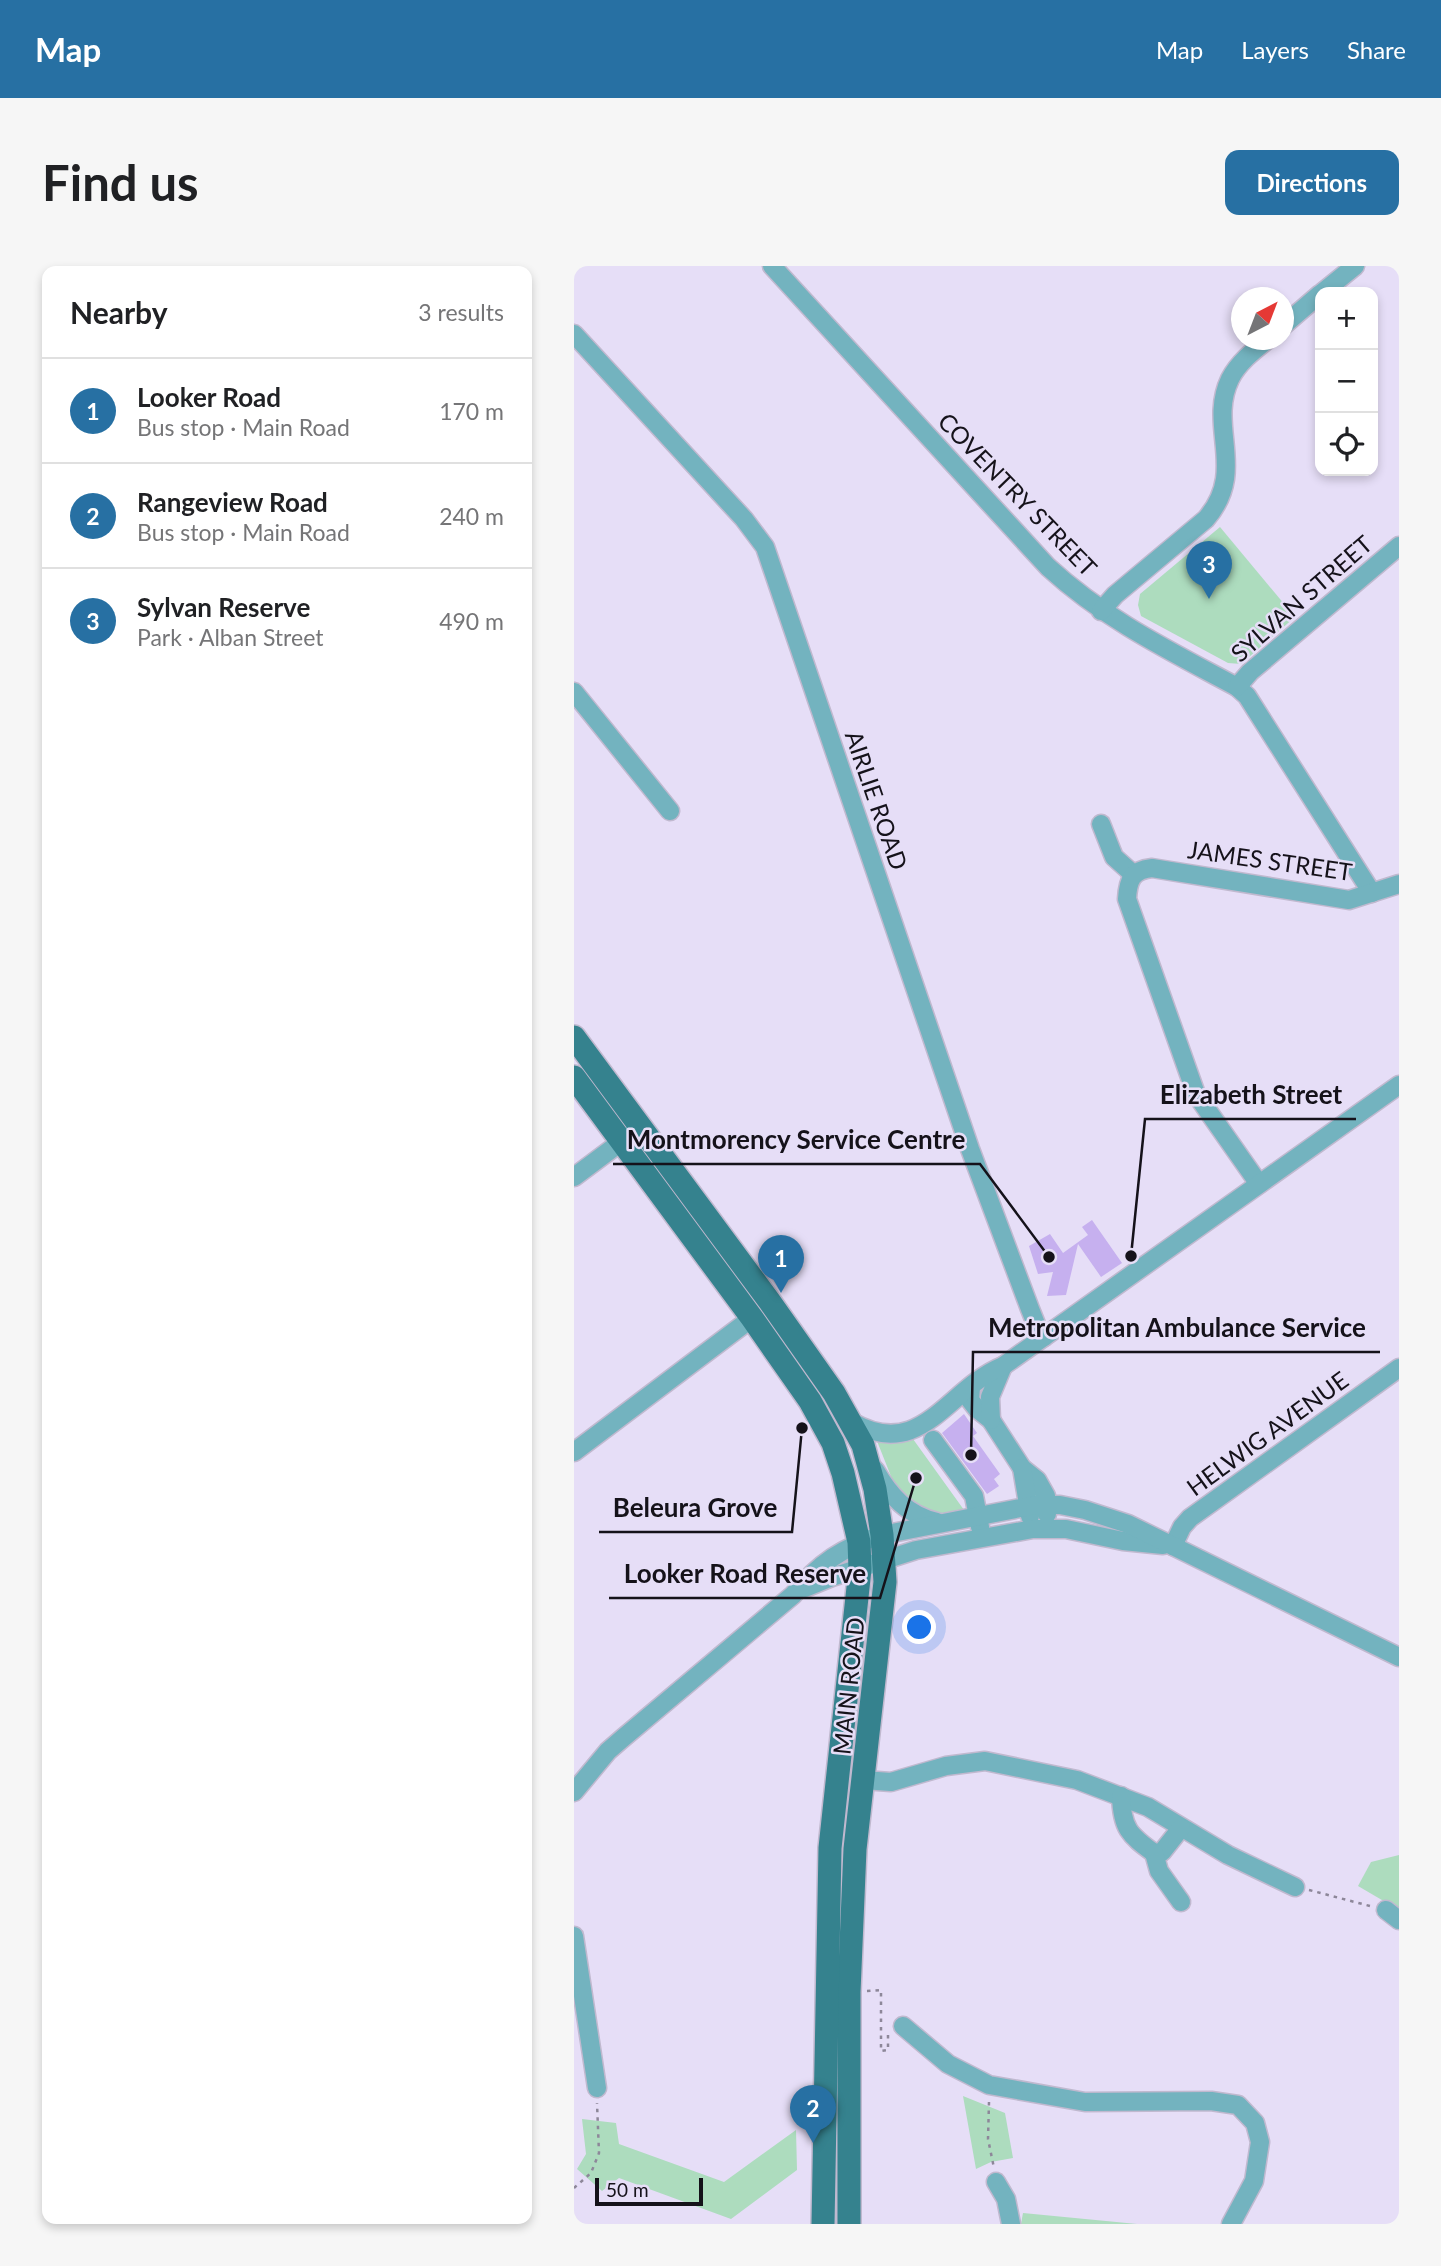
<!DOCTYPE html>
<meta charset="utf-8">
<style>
body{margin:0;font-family:Lato,sans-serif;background:#f6f6f6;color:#202124}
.controls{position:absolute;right:21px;top:21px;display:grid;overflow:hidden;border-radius:14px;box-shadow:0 4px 10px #0003}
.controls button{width:63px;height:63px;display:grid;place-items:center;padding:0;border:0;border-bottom:2px solid #e0e0e0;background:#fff;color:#202124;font:35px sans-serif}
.compass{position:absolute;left:657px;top:21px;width:63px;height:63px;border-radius:50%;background:#fff;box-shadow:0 4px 10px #0003;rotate:42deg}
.scale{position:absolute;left:21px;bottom:18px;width:108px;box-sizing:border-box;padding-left:7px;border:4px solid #15121a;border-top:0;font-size:19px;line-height:24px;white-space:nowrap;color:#15121a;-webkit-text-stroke:5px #e6def7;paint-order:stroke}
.you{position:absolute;left:346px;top:1362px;width:24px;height:24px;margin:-18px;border:5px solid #fff;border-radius:50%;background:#1a73e8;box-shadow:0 0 0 10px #1a73e833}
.badge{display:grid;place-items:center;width:46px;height:46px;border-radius:50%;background:#2770a3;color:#fff;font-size:23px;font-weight:700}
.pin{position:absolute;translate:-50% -58px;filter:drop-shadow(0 2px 4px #0008)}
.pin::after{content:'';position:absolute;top:37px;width:24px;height:21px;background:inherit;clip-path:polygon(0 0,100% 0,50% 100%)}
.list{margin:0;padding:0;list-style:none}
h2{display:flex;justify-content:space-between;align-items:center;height:91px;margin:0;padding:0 28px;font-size:30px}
h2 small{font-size:23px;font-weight:400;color:#757577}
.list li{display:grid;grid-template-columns:46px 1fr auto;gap:21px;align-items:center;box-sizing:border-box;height:105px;padding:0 28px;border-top:2px solid #e0e0e0}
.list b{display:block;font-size:26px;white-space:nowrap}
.list p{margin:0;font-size:23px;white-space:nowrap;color:#757577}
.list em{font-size:23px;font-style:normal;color:#757577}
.icon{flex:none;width:38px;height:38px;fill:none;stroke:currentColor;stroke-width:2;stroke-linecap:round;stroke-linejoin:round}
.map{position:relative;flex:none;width:825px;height:1958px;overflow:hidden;border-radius:14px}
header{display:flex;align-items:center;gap:42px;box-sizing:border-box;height:98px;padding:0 35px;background:#2770a3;color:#fff}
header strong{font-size:33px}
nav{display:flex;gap:38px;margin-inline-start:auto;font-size:24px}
.intro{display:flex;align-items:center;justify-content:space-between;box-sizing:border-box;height:168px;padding:0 42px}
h1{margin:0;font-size:49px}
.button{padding:18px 32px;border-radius:14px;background:#2770a3;color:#fff;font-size:24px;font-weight:700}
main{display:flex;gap:42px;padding:0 42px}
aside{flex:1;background:#fff;border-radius:14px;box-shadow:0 4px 10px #0003}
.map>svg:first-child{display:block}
.green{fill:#addcbe}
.building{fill:#c6b0ef}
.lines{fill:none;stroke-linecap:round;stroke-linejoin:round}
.minor-casing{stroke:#c0b9cf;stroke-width:21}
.major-casing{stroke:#c0b9cf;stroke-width:26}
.path{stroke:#8d8799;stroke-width:2.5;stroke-dasharray:3.5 5;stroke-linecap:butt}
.minor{stroke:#73b3bf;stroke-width:18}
.major{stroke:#35828e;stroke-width:23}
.labels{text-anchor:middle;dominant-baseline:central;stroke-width:5;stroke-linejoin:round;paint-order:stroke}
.street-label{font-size:24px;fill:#15121a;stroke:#e6def7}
.leader{fill:none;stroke:#15121a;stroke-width:2.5}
.callout-dot{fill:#15121a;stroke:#e6def7;stroke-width:2.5}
.callout-label{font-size:26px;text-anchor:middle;font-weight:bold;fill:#15121a;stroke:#e6def7;stroke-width:5;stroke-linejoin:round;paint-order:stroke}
</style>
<header>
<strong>Map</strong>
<nav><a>Map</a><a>Layers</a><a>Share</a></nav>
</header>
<div class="intro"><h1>Find us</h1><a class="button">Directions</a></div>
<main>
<aside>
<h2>Nearby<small>3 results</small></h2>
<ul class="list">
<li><span class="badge">1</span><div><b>Looker Road</b><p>Bus stop · Main Road</p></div><em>170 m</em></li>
<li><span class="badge">2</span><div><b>Rangeview Road</b><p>Bus stop · Main Road</p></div><em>240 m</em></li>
<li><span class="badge">3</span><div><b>Sylvan Reserve</b><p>Park · Alban Street</p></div><em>490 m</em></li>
</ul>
</aside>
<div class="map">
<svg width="825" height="1958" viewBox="0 0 825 1958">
<rect width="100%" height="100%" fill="#e6def7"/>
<!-- green -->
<g class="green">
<path d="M 646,261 L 721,351 L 667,398 L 654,397 L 567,350 L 564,339 L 566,328 Z"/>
<path d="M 339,1173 L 390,1244 L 367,1249 L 354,1248 L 322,1223 L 303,1175 L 317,1178 Z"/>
<path d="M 825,1589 L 825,1644 L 784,1620 L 797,1596 Z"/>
<path d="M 389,1830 L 431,1847 L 439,1892 L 417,1896 L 402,1903 Z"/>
<path d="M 8,1853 L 42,1857 L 45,1878 L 150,1916 L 222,1864 L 223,1904 L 157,1953 L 45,1912 L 28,1925 L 3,1903 L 12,1888 Z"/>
<path d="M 449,1947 L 563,1958 L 447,1958 Z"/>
</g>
<!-- building -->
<g class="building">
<path d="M 518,954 L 548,997 L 527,1011 L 504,978 L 492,1029 L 473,1030 L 479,1006 L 464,1008 L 455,980 L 476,968 L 489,987 L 514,969 L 508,961 Z"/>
<path d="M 390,1148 L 403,1167 L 399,1170 L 426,1208 L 420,1213 L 425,1220 L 413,1228 L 368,1167 Z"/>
</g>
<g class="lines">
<!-- minor casing -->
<g class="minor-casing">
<g id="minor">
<path d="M 198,0 L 474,301 C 532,354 594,384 663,421 L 673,430 L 798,627"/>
<path d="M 749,26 L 781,0"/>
<path d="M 710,59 L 746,28"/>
<path d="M 0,68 L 170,253 L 191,281 L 396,883 L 456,1043 L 464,1063 L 470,1071"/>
<path d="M 527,345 L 541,329 L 632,253 C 674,204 633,161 656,113 C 664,97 679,85 693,74"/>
<path d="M 663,421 L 676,406 L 825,280"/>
<path d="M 0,426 L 96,545"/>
<path d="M 527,558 L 540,591 L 559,608"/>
<path d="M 0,911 L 55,870"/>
<path d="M 685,918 L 622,828 L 553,633 C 554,614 558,604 578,602 L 775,634 L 825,618"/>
<path d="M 397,1121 L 396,1134 L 403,1143 L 417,1154 L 448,1202 L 463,1214 L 472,1230 L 473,1248"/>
<path d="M 417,1154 L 416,1131 L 429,1100"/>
<path d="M 278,1156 C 348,1196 373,1123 429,1100 L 825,819"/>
<path d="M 359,1174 L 400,1230 L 406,1261"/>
<path d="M 0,1186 L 178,1052"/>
<path d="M 448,1202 L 456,1250"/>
<path d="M 301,1204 C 316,1230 333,1249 363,1256"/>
<path d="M 599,1280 L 608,1261 L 616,1252 L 825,1102"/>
<path d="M 231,1322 L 258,1311 L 342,1284 L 459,1263 L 492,1263 L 549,1275 L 589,1279"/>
<path d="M 289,1514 L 317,1516 L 372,1500 L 411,1495 L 503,1514 L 574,1541 L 654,1589 L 721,1621"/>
<path d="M 0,1526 L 34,1485 L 49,1472 L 219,1329 C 245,1297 269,1281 308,1269 L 462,1239 L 486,1239 L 511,1244 L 554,1258 L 825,1391"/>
<path d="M 547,1530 C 548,1562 555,1569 580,1587 L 588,1586 L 607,1562"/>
<path d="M 580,1587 L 585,1605 L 607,1636"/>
<path d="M 812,1644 L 825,1654"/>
<path d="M 0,1670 L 23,1822"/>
<path d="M 329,1760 L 374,1798 L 415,1819 L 511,1836 L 637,1835 L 664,1839 L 681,1857 L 686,1876 L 680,1915 L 657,1958"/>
<path d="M 422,1916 L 432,1933 L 437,1958"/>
</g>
</g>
<!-- major casing -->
<g class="major-casing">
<g id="major">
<path d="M 0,771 L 196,1036 L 260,1127 L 289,1179 L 301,1223 L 308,1269 L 311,1316 L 281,1583 L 275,1726 L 275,1958"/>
<path d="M 0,811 L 178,1052 L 236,1135 L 259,1177 L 269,1207 L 285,1276 L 286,1303 L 256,1582 L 249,1958"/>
</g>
</g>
<!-- path -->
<g class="path">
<path d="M 735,1624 L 796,1640"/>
<path d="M 293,1725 L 307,1724 L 307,1785 L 314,1784 L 314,1765"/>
<path d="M 415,1836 L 414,1873 L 420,1902"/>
<path d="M 0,1922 L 17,1907 L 25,1887 L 23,1837"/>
</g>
<!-- minor -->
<use href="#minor" class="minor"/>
<!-- major -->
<use href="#major" class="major"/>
</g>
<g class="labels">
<!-- street labels -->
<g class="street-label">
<text transform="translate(444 228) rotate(46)">COVENTRY STREET</text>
<text transform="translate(727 332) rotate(-41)">SYLVAN STREET</text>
<text transform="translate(303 534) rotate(71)">AIRLIE ROAD</text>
<text transform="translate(696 594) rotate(8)">JAMES STREET</text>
<text transform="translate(693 1167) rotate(-36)">HELWIG AVENUE</text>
<text transform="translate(274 1420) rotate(-84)">MAIN ROAD</text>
</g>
</g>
<!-- callouts -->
<path class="leader" d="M557 990L571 853H782M475 991L406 898H39M397 1189L399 1086H806M228 1162L218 1266H25M342 1212L306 1332H35"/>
<g class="callout-dot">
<circle cx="557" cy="990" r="7"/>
<circle cx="475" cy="991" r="7"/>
<circle cx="397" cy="1189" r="7"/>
<circle cx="228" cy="1162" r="7"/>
<circle cx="342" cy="1212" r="7"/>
</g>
<g class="callout-label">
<text x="677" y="838">Elizabeth Street</text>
<text x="222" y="883">Montmorency Service Centre</text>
<text x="603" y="1071">Metropolitan Ambulance Service</text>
<text x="121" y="1251">Beleura Grove</text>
<text x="171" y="1317">Looker Road Reserve</text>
</g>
</svg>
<div class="controls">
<button>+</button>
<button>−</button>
<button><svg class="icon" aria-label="locate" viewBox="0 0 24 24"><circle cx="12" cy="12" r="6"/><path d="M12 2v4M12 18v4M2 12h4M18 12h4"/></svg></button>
</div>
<svg class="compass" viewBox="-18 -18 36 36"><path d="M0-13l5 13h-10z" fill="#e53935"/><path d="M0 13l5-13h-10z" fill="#757577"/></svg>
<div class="scale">50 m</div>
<div class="you"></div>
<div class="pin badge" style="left:207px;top:1027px">1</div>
<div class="pin badge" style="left:239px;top:1877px">2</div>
<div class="pin badge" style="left:635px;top:333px">3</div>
</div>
</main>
